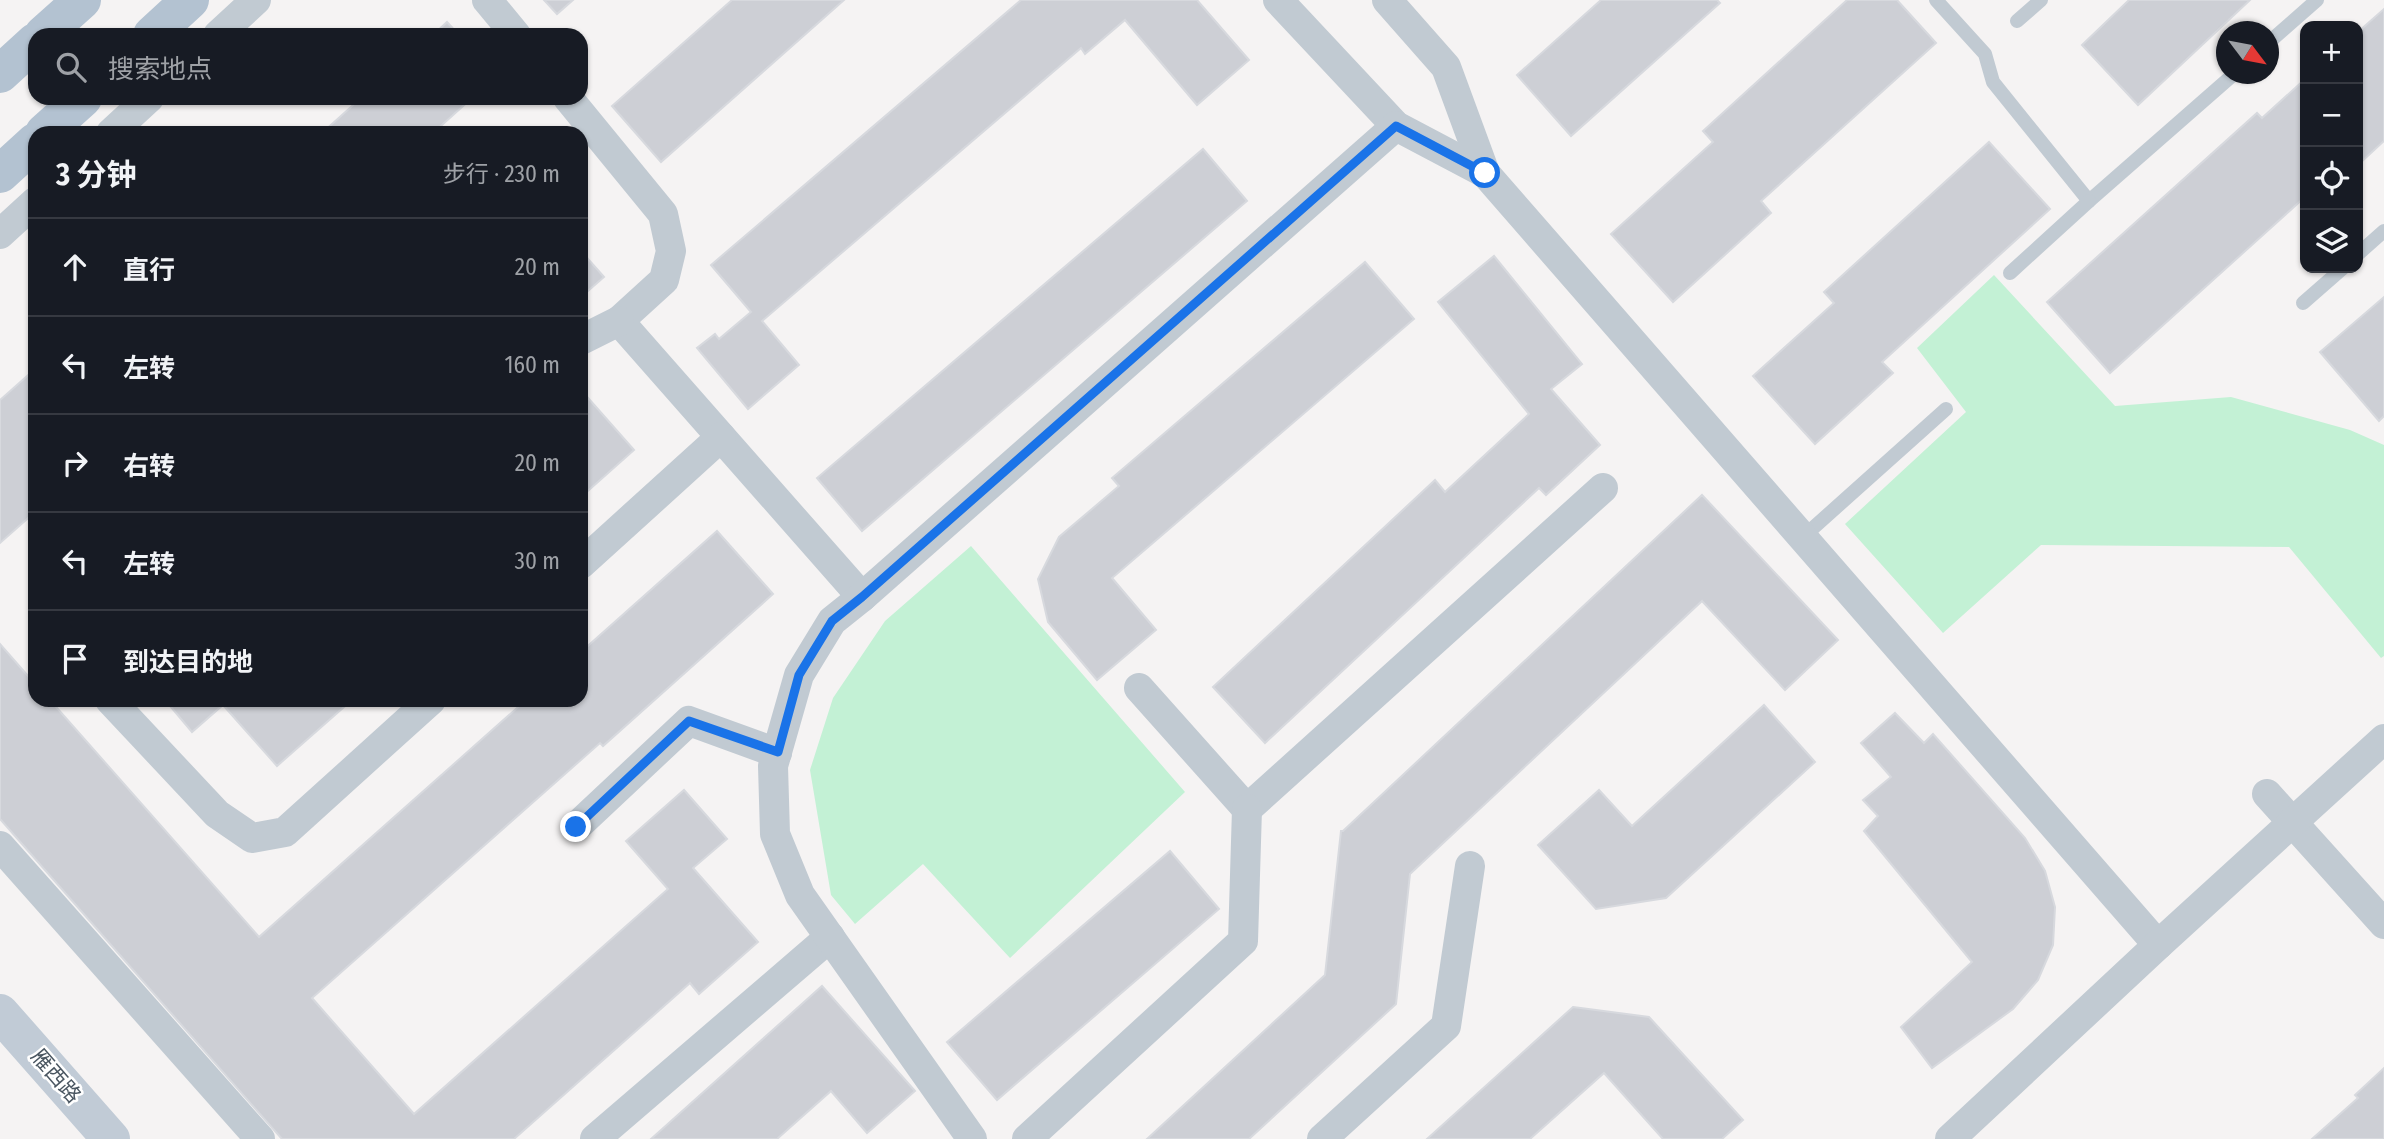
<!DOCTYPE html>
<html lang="zh">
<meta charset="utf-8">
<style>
body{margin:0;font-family:"Fira Sans Condensed","Noto Sans SC",sans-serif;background:#20242c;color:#f1f3f6}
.controls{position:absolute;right:21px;top:21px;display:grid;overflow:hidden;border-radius:14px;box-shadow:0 2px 5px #0004}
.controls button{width:63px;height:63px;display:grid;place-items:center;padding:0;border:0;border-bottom:2px solid #363941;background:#171b24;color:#f1f3f6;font:35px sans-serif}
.compass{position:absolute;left:2216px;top:21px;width:63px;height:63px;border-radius:50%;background:#171b24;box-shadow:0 2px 5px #0004;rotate:122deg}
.stop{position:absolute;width:21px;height:21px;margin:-16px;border:5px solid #1a73e8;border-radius:50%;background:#fff}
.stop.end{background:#1a73e8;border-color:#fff;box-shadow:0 2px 7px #0008}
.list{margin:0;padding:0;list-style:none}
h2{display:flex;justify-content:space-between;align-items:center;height:91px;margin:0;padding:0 28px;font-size:30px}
h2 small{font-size:23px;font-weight:400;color:#9ea1a6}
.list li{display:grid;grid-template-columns:46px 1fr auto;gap:21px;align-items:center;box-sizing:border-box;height:98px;padding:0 28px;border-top:2px solid #363941}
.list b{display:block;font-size:26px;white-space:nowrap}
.list em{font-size:23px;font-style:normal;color:#9ea1a6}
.icon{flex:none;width:38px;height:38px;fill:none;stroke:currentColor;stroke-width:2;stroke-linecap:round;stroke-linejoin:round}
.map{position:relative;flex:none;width:2384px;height:1139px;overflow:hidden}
.search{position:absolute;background:#171b24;box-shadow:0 2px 5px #0004;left:28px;top:28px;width:560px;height:77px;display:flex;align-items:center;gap:18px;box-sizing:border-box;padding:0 24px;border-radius:21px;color:#9ea1a6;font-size:26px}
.panel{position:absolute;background:#171b24;box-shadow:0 2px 5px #0004;left:28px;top:126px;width:560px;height:581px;border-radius:21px}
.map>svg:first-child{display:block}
.green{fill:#c3f1d5}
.building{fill:#cdcfd5;stroke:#d7d9de;stroke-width:2}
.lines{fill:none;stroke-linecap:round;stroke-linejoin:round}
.lane{stroke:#c1cad2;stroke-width:14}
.street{stroke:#c1cad2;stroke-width:30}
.secondary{stroke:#c1cbd6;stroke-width:38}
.primary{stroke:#b3c2d1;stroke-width:38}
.route{stroke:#1a73e8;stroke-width:9}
.labels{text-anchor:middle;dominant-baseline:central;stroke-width:5;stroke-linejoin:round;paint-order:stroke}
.street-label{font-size:21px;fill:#4a5661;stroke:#fff}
</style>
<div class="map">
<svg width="2384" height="1139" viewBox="0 0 2384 1139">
<rect width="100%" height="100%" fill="#f5f3f3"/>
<!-- green -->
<g class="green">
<path d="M 1994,275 L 2115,406 L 2231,397 L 2350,430 L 2384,445 L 2384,656 L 2381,658 L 2289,547 L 2041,545 L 1943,633 L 1845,524 L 1966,412 L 1917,348 Z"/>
<path d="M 971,546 L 1185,792 L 1010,958 L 923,864 L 855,924 L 831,895 L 810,770 L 833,698 L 885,621 Z"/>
</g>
<!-- building -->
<g class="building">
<path d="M 544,0 L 573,0 L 557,14 Z"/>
<path d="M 732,0 L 844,0 L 661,162 L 612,106 Z"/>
<path d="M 1021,0 L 1197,0 L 1249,60 L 1197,105 L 1125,20 L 1085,54 L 1081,48 L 762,321 L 799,365 L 748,409 L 697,348 L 715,334 L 719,339 L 751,312 L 711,265 Z"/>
<path d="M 1601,0 L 1717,0 L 1720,3 L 1571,136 L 1517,75 Z"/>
<path d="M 1847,0 L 1897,0 L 1936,43 L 1761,201 L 1771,213 L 1673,302 L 1611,234 L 1713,142 L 1703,131 Z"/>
<path d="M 2129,0 L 2250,0 L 2138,105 L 2082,45 Z"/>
<path d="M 2384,9 L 2384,141 L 2358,165 L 2358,32 Z"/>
<path d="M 447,22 L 459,35 L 433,35 Z"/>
<path d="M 2305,79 L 2305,197 L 2110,373 L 2047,302 L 2257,113 L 2262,118 Z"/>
<path d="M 361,98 L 472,98 L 433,133 L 322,133 Z"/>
<path d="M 1989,142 L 2050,209 L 1882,362 L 1893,373 L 1815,444 L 1753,376 L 1834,303 L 1824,292 Z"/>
<path d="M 1203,149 L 1247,201 L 862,531 L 817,478 Z"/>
<path d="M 581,251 L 604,277 L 581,297 Z"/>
<path d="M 1494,256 L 1582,364 L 1551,389 L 1600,445 L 1546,495 L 1539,488 L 1265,743 L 1213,687 L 1435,480 L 1445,492 L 1529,414 L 1438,302 Z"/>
<path d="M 1365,262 L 1414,319 L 1112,578 L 1156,630 L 1097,680 L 1048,622 L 1038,579 L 1059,537 L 1119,486 L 1112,478 Z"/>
<path d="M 2384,297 L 2384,416 L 2379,421 L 2320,352 Z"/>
<path d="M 35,369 L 35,512 L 0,543 L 0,400 Z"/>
<path d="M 581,390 L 634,450 L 581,497 Z"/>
<path d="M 1702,495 L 1838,640 L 1785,690 L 1702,601 L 1410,874 L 1396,1004 L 1249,1139 L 1147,1139 L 1325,975 L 1341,831 L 1343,831 Z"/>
<path d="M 717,531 L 773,594 L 603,746 L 600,743 L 312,998 L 414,1114 L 668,889 L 626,841 L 684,790 L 727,839 L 693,868 L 758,942 L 699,994 L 690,983 L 514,1139 L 282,1139 L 0,819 L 0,644 L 35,684 L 35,700 L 50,700 L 259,937 L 526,700 L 581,700 L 581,652 Z"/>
<path d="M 165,700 L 352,700 L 277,766 L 223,705 L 192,732 Z"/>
<path d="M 1764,705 L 1815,762 L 1666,898 L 1596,909 L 1538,845 L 1599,790 L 1632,826 Z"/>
<path d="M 1895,713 L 1924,743 L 1933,734 L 2025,838 L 2045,871 L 2055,907 L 2053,945 L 2038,980 L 2013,1009 L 1932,1068 L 1901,1027 L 1972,962 L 1864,831 L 1878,816 L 1863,800 L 1891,777 L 1861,743 Z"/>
<path d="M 1170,851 L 1219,909 L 997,1100 L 947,1042 Z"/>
<path d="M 822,986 L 915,1091 L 867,1133 L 831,1091 L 777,1139 L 651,1139 Z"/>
<path d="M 1573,1007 L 1649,1017 L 1743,1120 L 1722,1139 L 1663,1139 L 1604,1073 L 1530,1139 L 1427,1139 Z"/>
<path d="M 2384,1068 L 2384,1139 L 2312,1139 L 2358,1098 L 2355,1095 Z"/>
</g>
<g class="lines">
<!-- lane -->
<g class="lane">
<path d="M 1936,0 L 1985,54 L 1993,82 L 2089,201 L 2234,74"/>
<path d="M 2017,21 L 2041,0"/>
<path d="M 2268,43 L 2317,0"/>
<path d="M 2358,254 L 2384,231"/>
<path d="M 2010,273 L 2089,201"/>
<path d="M 2303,303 L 2343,268"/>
<path d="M 1803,537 L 1946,409"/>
</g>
<!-- street -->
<g class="street">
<path d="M 487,0 L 516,35"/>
<path d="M 1278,0 L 1396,126 L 1485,173 L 2158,945"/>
<path d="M 1387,0 L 1446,67 L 1485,173"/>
<path d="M 218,35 L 256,0"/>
<path d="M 568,98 L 663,214 L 671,251 L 664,280 L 619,321 L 862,597"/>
<path d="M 111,133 L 149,98"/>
<path d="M 0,234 L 35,202"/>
<path d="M 581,340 L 619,321"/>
<path d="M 581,564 L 721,437"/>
<path d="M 1139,688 L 1247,809 L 1603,488"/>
<path d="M 110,700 L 217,814 L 252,838 L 285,832 L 431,700"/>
<path d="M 2267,794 L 2384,924"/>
<path d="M 576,827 L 689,721 L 777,753"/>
<path d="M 0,846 L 260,1139"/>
<path d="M 595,1139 L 830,937"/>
<path d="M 972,1139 L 800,895 L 775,834 L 773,766 L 799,675 L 832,621 L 862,597 L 1396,126"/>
<path d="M 1027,1139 L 1243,941 L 1247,809"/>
<path d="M 1322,1139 L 1446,1026 L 1470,866"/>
<path d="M 1950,1139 L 2158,945 L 2384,739"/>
</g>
<!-- secondary -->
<path class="secondary" d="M 0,1013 L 111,1139"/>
<!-- primary -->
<g class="primary">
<path d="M 43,35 L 82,0"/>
<path d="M 152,35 L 190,0"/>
<path d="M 0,74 L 35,42"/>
<path d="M 44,133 L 83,98"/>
<path d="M 0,174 L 35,142"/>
</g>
</g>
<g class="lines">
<!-- route -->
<path class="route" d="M 576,827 L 689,721 L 778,752 L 799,675 L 832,621 L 862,597 L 1396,126 L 1485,173"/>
</g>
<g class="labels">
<!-- street labels -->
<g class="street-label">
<text transform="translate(56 1076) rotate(49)">雁西路</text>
</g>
</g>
</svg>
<div class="controls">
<button>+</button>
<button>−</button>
<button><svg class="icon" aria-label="locate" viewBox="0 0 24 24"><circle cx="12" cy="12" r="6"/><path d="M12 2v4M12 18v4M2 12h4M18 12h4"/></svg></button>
<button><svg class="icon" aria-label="layers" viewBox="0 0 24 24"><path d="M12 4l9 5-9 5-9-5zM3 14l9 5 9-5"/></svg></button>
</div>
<svg class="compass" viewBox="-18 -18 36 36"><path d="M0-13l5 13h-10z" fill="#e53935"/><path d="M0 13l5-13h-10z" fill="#9ea1a6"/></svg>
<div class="stop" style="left:1485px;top:173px"></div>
<div class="stop end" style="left:576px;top:827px"></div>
<div class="search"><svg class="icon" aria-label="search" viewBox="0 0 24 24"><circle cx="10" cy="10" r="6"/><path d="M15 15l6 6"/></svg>搜索地点</div>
<section class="panel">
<h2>3 分钟<small>步行 · 230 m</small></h2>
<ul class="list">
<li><svg class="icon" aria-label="ahead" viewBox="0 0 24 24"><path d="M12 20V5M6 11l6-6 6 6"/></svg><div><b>直行</b></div><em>20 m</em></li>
<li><svg class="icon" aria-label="left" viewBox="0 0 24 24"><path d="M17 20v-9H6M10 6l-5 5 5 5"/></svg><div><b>左转</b></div><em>160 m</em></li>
<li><svg class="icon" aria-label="right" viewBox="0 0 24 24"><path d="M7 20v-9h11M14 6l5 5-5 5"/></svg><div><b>右转</b></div><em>20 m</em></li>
<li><svg class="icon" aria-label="left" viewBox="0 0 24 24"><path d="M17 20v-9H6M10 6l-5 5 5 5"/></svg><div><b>左转</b></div><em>30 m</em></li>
<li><svg class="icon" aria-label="arrive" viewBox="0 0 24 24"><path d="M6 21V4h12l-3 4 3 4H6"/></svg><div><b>到达目的地</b></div></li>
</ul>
</section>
</div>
